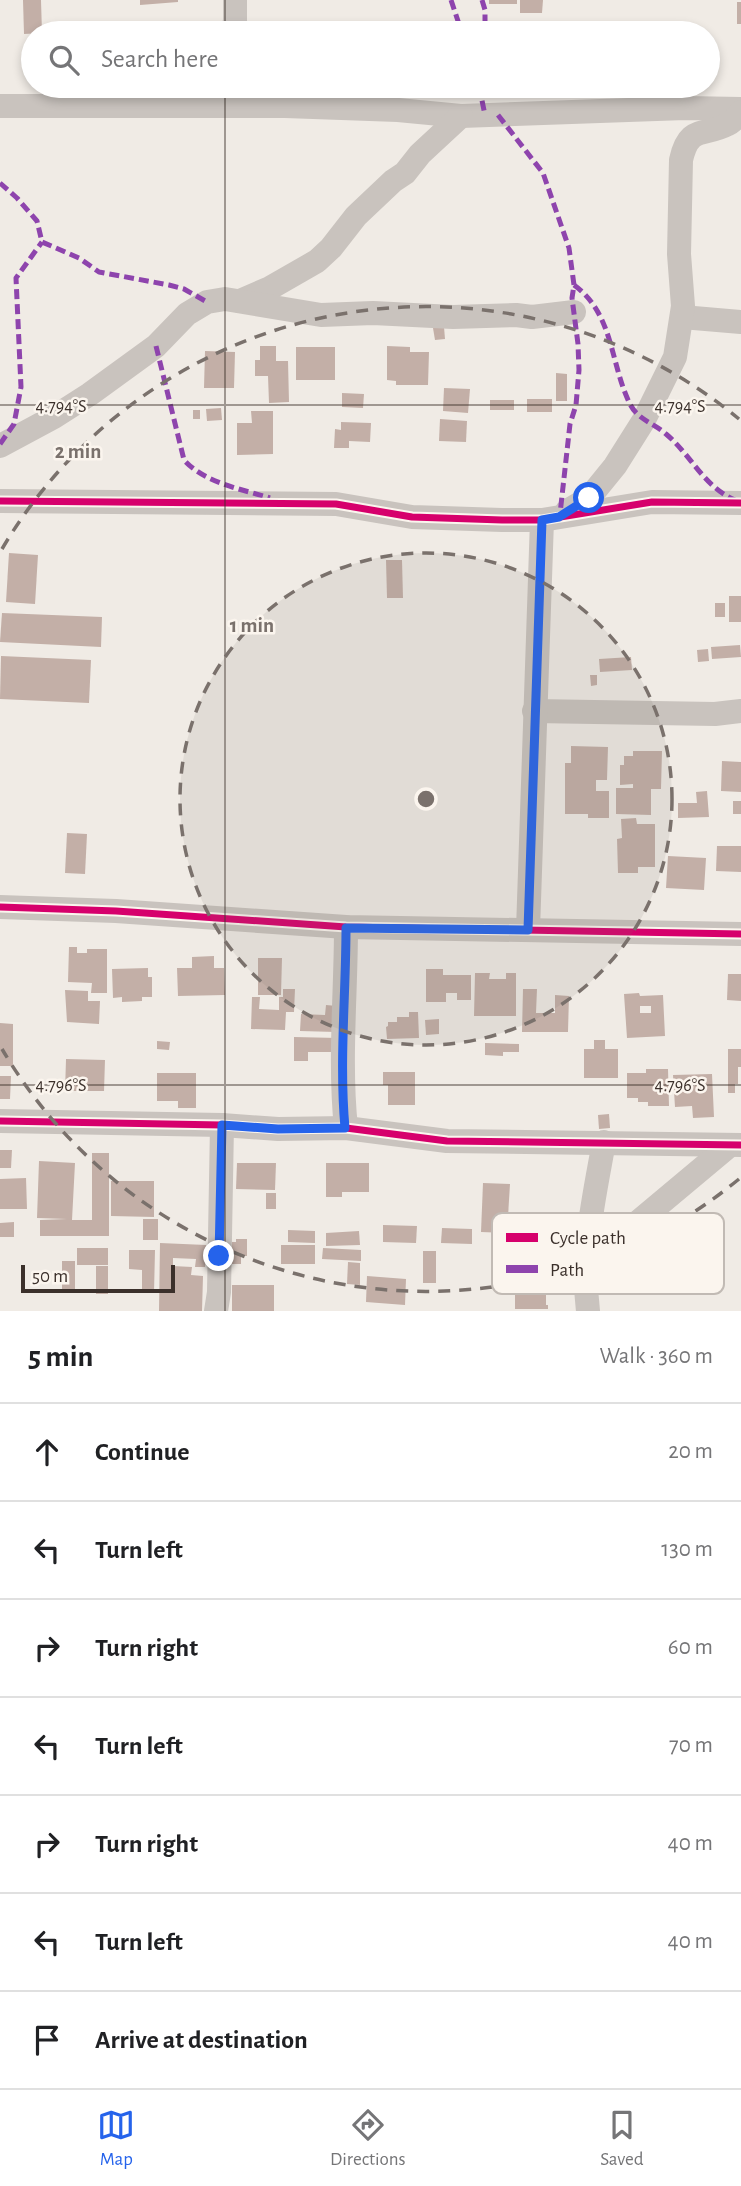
<!DOCTYPE html>
<meta charset="utf-8">
<style>
body{margin:0;font-family:"Alegreya Sans",sans-serif;background:#f6f6f6;color:#202124}
.scale{position:absolute;left:21px;bottom:18px;width:154px;box-sizing:border-box;padding-left:7px;border:4px solid #3b302b;border-top:0;font-size:19px;line-height:24px;white-space:nowrap;color:#3b302b;-webkit-text-stroke:5px #fbf5ee;paint-order:stroke}
.stop{position:absolute;width:21px;height:21px;margin:-16px;border:5px solid #2563eb;border-radius:50%;background:#fff}
.stop.end{background:#2563eb;border-color:#fff;box-shadow:0 2px 7px #0008}
.list{margin:0;padding:0;list-style:none}
h2{display:flex;justify-content:space-between;align-items:center;height:91px;margin:0;padding:0 28px;font-size:30px}
h2 small{font-size:23px;font-weight:400;color:#757577}
.list li{display:grid;grid-template-columns:46px 1fr auto;gap:21px;align-items:center;box-sizing:border-box;height:98px;padding:0 28px;border-top:2px solid #e0e0e0}
.list b{display:block;font-size:26px;white-space:nowrap}
.list em{font-size:23px;font-style:normal;color:#757577}
.icon{flex:none;width:38px;height:38px;fill:none;stroke:currentColor;stroke-width:2;stroke-linecap:round;stroke-linejoin:round}
.map{position:relative;flex:none;width:741px;height:1311px;overflow:hidden}
.search{position:absolute;background:#fff;box-shadow:0 4px 10px #0003;left:21px;right:21px;top:21px;height:77px;display:flex;align-items:center;gap:18px;box-sizing:border-box;padding:0 24px;border-radius:38px;color:#757577;font-size:26px}
.sheet{height:777px;background:#fff}
nav{display:flex;justify-content:space-around;align-items:center;box-sizing:border-box;height:98px;border-top:2px solid #e0e0e0;background:#fff;font-size:19px;color:#757577}
nav a{display:grid;justify-items:center;gap:4px}
nav .on{color:#2563eb}
.map>svg:first-child{display:block}
.building{fill:#c3afa7;fill-rule:evenodd}
.lines{fill:none;stroke-linecap:round;stroke-linejoin:round}
.street{stroke:#c9c3be;stroke-width:24}
.quiet{stroke:#8e44ad;stroke-width:5;stroke-dasharray:10 5;stroke-linecap:butt}
.cycleway-casing{stroke:#fbf5ee;stroke-width:11}
.cycleway{stroke:#d6006c;stroke-width:7}
.route{stroke:#2563eb;stroke-width:9}
.ticks{fill:none;stroke:#3b302b;stroke-width:2;stroke-opacity:0.45}
.ring{fill:none;stroke:#7a716c;stroke-width:3.5;stroke-dasharray:12 9}
.key{fill:#fbf5ee;stroke:#c1bab4;stroke-width:2}
.key-label{font-size:19px;fill:#3b302b}
.ticks-label{font-size:18px;text-anchor:middle;fill:#3b302b;stroke:#fbf5ee;stroke-width:5;stroke-linejoin:round;paint-order:stroke}
.centre{fill:#7a716c;stroke:#fbf5ee;stroke-width:3.5}
.ring-label{font-size:21px;text-anchor:middle;font-weight:bold;fill:#7a716c;stroke:#fbf5ee;stroke-width:5;stroke-linejoin:round;paint-order:stroke}
</style>
<div class="map">
<svg width="741" height="1311" viewBox="0 0 741 1311">
<rect width="100%" height="100%" fill="#f0ebe5"/>
<!-- building -->
<g class="building">
<path d="M 23,0 L 41,0 L 42,33 L 24,34 Z"/>
<path d="M 140,0 L 178,0 L 178,2 L 140,5 Z"/>
<rect x="489" y="0" width="28" height="4"/>
<path d="M 520,0 L 543,0 L 542,13 L 520,13 Z"/>
<rect x="737" y="2" width="4" height="22"/>
<rect x="579" y="21" width="14" height="12"/>
<rect x="616" y="27" width="36" height="6"/>
<path d="M 444,327 L 445,339 L 435,340 L 433,328 Z"/>
<path d="M 260,346 L 276,346 L 276,361 L 288,361 L 289,402 L 269,403 L 268,376 L 255,376 L 255,360 L 260,360 Z"/>
<path d="M 387,346 L 410,347 L 410,352 L 429,352 L 428,385 L 396,385 L 396,381 L 387,380 Z"/>
<rect x="296" y="347" width="39" height="33"/>
<path d="M 205,351 L 235,352 L 234,388 L 204,388 Z"/>
<path d="M 556,373 L 567,374 L 567,401 L 556,401 Z"/>
<path d="M 444,388 L 470,389 L 468,413 L 443,411 Z"/>
<path d="M 342,393 L 364,394 L 363,408 L 342,407 Z"/>
<rect x="527" y="399" width="25" height="13"/>
<rect x="490" y="400" width="24" height="10"/>
<path d="M 221,408 L 222,420 L 207,421 L 206,409 Z"/>
<rect x="193" y="410" width="7" height="9"/>
<path d="M 251,411 L 273,411 L 273,454 L 237,455 L 237,423 L 252,423 Z"/>
<path d="M 440,419 L 467,421 L 466,442 L 439,441 Z"/>
<path d="M 341,422 L 371,423 L 370,442 L 349,441 L 349,448 L 334,448 L 335,429 L 341,430 Z"/>
<path d="M 9,553 L 38,555 L 35,604 L 6,602 Z"/>
<path d="M 386,560 L 402,560 L 403,598 L 387,598 Z"/>
<rect x="729" y="596" width="12" height="26"/>
<rect x="715" y="603" width="10" height="14"/>
<path d="M 2,613 L 102,617 L 101,647 L 0,642 Z"/>
<path d="M 740,645 L 741,657 L 712,659 L 711,647 Z"/>
<path d="M 708,649 L 709,661 L 698,662 L 697,650 Z"/>
<path d="M 1,656 L 91,660 L 89,703 L 0,699 Z"/>
<path d="M 631,657 L 632,670 L 600,672 L 599,659 Z"/>
<path d="M 590,675 L 597,675 L 597,685 L 591,686 Z"/>
<path d="M 571,746 L 608,747 L 607,780 L 596,780 L 596,791 L 609,791 L 609,818 L 588,818 L 588,814 L 565,814 L 565,763 L 571,763 Z"/>
<path d="M 633,751 L 662,751 L 661,789 L 651,789 L 651,815 L 616,814 L 616,788 L 633,788 L 633,784 L 620,785 L 620,765 L 624,765 L 624,756 L 633,756 Z"/>
<path d="M 722,761 L 741,762 L 741,792 L 721,791 Z"/>
<path d="M 707,791 L 709,817 L 678,818 L 678,803 L 697,803 L 696,792 Z"/>
<rect x="733" y="801" width="8" height="13"/>
<path d="M 636,818 L 637,824 L 655,824 L 655,867 L 638,867 L 638,873 L 618,873 L 617,839 L 622,838 L 621,819 Z"/>
<path d="M 67,833 L 87,834 L 85,874 L 65,873 Z"/>
<path d="M 717,846 L 741,846 L 741,872 L 716,871 Z"/>
<path d="M 668,856 L 706,858 L 704,890 L 666,888 Z"/>
<path d="M 69,947 L 77,947 L 77,953 L 87,953 L 87,949 L 107,949 L 107,993 L 91,993 L 92,983 L 68,982 Z"/>
<path d="M 214,956 L 214,968 L 224,968 L 225,995 L 178,996 L 177,968 L 192,968 L 192,957 Z"/>
<path d="M 258,958 L 282,958 L 281,995 L 258,995 Z"/>
<path d="M 148,968 L 148,977 L 152,977 L 152,997 L 142,997 L 142,1001 L 122,1002 L 122,997 L 113,998 L 112,969 Z"/>
<path d="M 426,969 L 443,969 L 443,975 L 471,975 L 471,1000 L 457,1000 L 457,993 L 446,993 L 446,1002 L 426,1002 Z"/>
<path d="M 475,973 L 490,973 L 489,979 L 506,979 L 506,973 L 516,973 L 516,1016 L 474,1016 Z"/>
<path d="M 728,974 L 741,974 L 741,1001 L 727,1000 Z"/>
<path d="M 283,989 L 295,989 L 294,1012 L 286,1012 L 285,1030 L 251,1029 L 252,997 L 260,997 L 259,1009 L 279,1010 L 279,997 L 283,997 Z"/>
<path d="M 523,989 L 537,989 L 536,1013 L 555,1013 L 555,995 L 569,996 L 568,1032 L 522,1032 Z"/>
<path d="M 65,990 L 88,991 L 88,1001 L 100,1001 L 99,1024 L 67,1022 Z"/>
<path d="M 639,993 L 640,996 L 663,995 L 665,1036 L 627,1038 L 624,994 ZM 640,1006 L 651,1006 L 651,1013 L 640,1013 Z"/>
<path d="M 326,1005 L 337,1006 L 336,1032 L 300,1031 L 301,1014 L 325,1015 Z"/>
<path d="M 409,1012 L 418,1012 L 419,1038 L 387,1039 L 386,1027 L 388,1026 L 388,1022 L 397,1022 L 397,1017 L 409,1017 Z"/>
<path d="M 439,1019 L 439,1034 L 426,1035 L 425,1020 Z"/>
<path d="M 0,1023 L 13,1024 L 13,1066 L 0,1066 Z"/>
<path d="M 294,1037 L 338,1038 L 338,1052 L 308,1052 L 308,1061 L 294,1061 Z"/>
<path d="M 594,1040 L 605,1040 L 605,1049 L 618,1049 L 618,1078 L 584,1078 L 584,1049 L 594,1049 Z"/>
<path d="M 157,1041 L 170,1042 L 169,1050 L 157,1049 Z"/>
<path d="M 485,1043 L 519,1044 L 519,1052 L 503,1052 L 503,1056 L 485,1055 Z"/>
<path d="M 728,1049 L 741,1049 L 741,1067 L 738,1067 L 738,1084 L 735,1084 L 735,1093 L 728,1093 Z"/>
<path d="M 66,1059 L 105,1060 L 104,1091 L 65,1091 Z"/>
<path d="M 646,1069 L 668,1069 L 669,1106 L 648,1106 L 648,1102 L 638,1102 L 638,1098 L 627,1098 L 627,1073 L 646,1073 Z"/>
<path d="M 383,1072 L 415,1072 L 415,1105 L 388,1105 L 388,1085 L 383,1085 Z"/>
<path d="M 157,1073 L 196,1073 L 196,1108 L 178,1108 L 178,1101 L 157,1101 Z"/>
<path d="M 712,1074 L 714,1117 L 693,1118 L 692,1106 L 675,1107 L 673,1075 Z"/>
<path d="M 0,1076 L 11,1076 L 10,1099 L 0,1099 Z"/>
<path d="M 609,1114 L 610,1128 L 599,1129 L 598,1115 Z"/>
<path d="M 0,1150 L 12,1150 L 11,1168 L 0,1168 Z"/>
<path d="M 92,1153 L 109,1153 L 109,1236 L 40,1236 L 40,1220 L 67,1219 L 37,1218 L 39,1161 L 75,1163 L 72,1220 L 92,1220 Z"/>
<path d="M 237,1163 L 276,1163 L 275,1190 L 236,1189 Z"/>
<path d="M 326,1163 L 369,1163 L 369,1192 L 342,1192 L 342,1197 L 326,1197 Z"/>
<path d="M 26,1178 L 27,1209 L 0,1209 L 0,1179 Z"/>
<path d="M 111,1181 L 154,1181 L 154,1217 L 111,1216 Z"/>
<path d="M 483,1183 L 510,1184 L 507,1233 L 481,1232 Z"/>
<rect x="266" y="1193" width="10" height="16"/>
<rect x="143" y="1219" width="15" height="21"/>
<path d="M 14,1222 L 14,1237 L 0,1237 L 0,1223 Z"/>
<path d="M 383,1225 L 417,1226 L 416,1243 L 383,1242 Z"/>
<path d="M 442,1228 L 472,1229 L 472,1244 L 441,1243 Z"/>
<path d="M 288,1230 L 315,1231 L 315,1243 L 288,1242 Z"/>
<path d="M 359,1231 L 360,1245 L 326,1246 L 326,1233 Z"/>
<path d="M 236,1239 L 247,1239 L 247,1256 L 241,1256 L 241,1264 L 232,1264 L 232,1242 L 236,1242 Z"/>
<path d="M 160,1243 L 206,1245 L 205,1267 L 195,1267 L 196,1259 L 173,1258 L 173,1266 L 192,1267 L 191,1275 L 203,1276 L 202,1311 L 159,1311 Z"/>
<rect x="281" y="1245" width="34" height="19"/>
<rect x="77" y="1248" width="31" height="17"/>
<path d="M 323,1248 L 361,1250 L 361,1261 L 322,1259 Z"/>
<path d="M 129,1250 L 155,1250 L 154,1293 L 142,1293 L 142,1270 L 129,1269 Z"/>
<rect x="423" y="1251" width="13" height="32"/>
<rect x="62" y="1261" width="13" height="28"/>
<path d="M 509,1261 L 553,1261 L 553,1287 L 546,1287 L 546,1305 L 548,1305 L 548,1309 L 515,1309 L 515,1285 L 509,1285 Z"/>
<path d="M 348,1262 L 360,1263 L 360,1285 L 347,1284 Z"/>
<rect x="96" y="1266" width="12" height="28"/>
<path d="M 367,1276 L 406,1279 L 405,1305 L 366,1302 Z"/>
<rect x="232" y="1285" width="42" height="26"/>
</g>
<g class="lines">
<!-- street -->
<g class="street">
<path d="M 232,33 L 235,21 L 235,0"/>
<path d="M 0,106 L 285,106 L 398,110 L 461,116 L 685,108 L 741,109"/>
<path d="M 240,301 L 270,288 L 317,261 L 331,248 L 356,216 L 393,181 L 405,173 L 420,154 L 461,116"/>
<path d="M 682,317 L 741,322"/>
<path d="M 0,446 L 54,417 L 90,394 L 156,346 L 187,314 L 207,302 L 225,299 L 321,315 L 373,313 L 453,317 L 516,315 L 532,317 L 574,312"/>
<path d="M 0,501 L 336,504 L 412,517 L 502,520 L 542,520 L 652,502 L 741,503"/>
<path d="M 567,511 L 589,498 L 615,466 L 644,420 L 675,357 L 683,306 L 679,254 L 681,160 C 689,124 704,137 728,124 C 733,122 737,116 741,112"/>
<path d="M 534,711 L 715,714 L 741,711"/>
<path d="M 0,907 L 116,911 L 346,927 L 741,934"/>
<path d="M 528,930 L 542,520"/>
<path d="M 0,1121 L 222,1125 L 278,1129 L 346,1128 L 447,1141 L 741,1145"/>
<path d="M 346,1128 C 339,1061 346,994 346,927"/>
<path d="M 585,1287 L 638,1222 L 730,1145"/>
<path d="M 216,1311 L 219,1292 L 222,1125"/>
<path d="M 588,1311 C 581,1254 594,1198 604,1142"/>
</g>
<!-- quiet -->
<g class="quiet">
<path d="M 451,0 L 462,33"/>
<path d="M 482,0 L 485,10 L 485,33"/>
<path d="M 479,86 L 485,115"/>
<path d="M 498,115 L 543,173 L 569,248 L 574,285 L 572,298 L 578,344 L 579,370 L 576,405 L 570,424 L 560,514"/>
<path d="M 0,183 L 17,198 L 37,221 L 42,242 L 79,258 L 99,272 L 169,285 L 184,289 L 207,302"/>
<path d="M 574,285 C 614,314 610,364 630,404 C 638,420 654,423 666,434 C 691,455 704,487 735,500"/>
<path d="M 156,346 L 184,460 C 205,483 241,489 270,498"/>
<path d="M 0,444 L 14,424 L 21,387 L 16,278 L 42,242"/>
</g>
<!-- cycleway casing -->
<g class="cycleway-casing">
<g id="cycleway">
<path d="M 0,501 L 336,504 L 412,517 L 502,520 L 542,520 L 652,502 L 741,503"/>
<path d="M 0,907 L 116,911 L 346,927 L 741,934"/>
<path d="M 0,1121 L 222,1125 L 278,1129 L 346,1128 L 447,1141 L 741,1145"/>
</g>
</g>
<!-- cycleway -->
<use href="#cycleway" class="cycleway"/>
</g>
<g class="lines">
<!-- route -->
<path class="route" d="M 219,1256 L 222,1125 L 278,1129 L 345,1128 C 339,1061 346,994 346,928 L 528,930 L 542,520 L 559,517 L 589,498"/>
</g>
<!-- ticks -->
<path class="ticks" d="M 225,0 L 225,33M 225,86 L 225,1311M 0,405 L 741,405M 0,1085 L 741,1085"/>
<!-- distance rings -->
<circle cx="426" cy="799" r="246" fill="#7a716c" fill-opacity=".12"/>
<g class="ring">
<circle cx="426" cy="799" r="246"/>
<path d="M739 1179A492 492 0 0 1 2 1049M2 549A492 492 0 0 1 739 419"/>
</g>
<!-- legend -->
<rect x="492" y="1213" width="232" height="81" rx="10" class="key"/>
<rect x="506" y="1233" width="32" height="9" fill="#d6006c"/>
<rect x="506" y="1265" width="32" height="8" fill="#8e44ad"/>
<g class="key-label">
<text x="550" y="1244">Cycle path</text>
<text x="550" y="1276">Path</text>
</g>
<g class="ticks-label">
<text x="61" y="412">4.794°S</text>
<text x="680" y="412">4.794°S</text>
<text x="61" y="1091">4.796°S</text>
<text x="680" y="1091">4.796°S</text>
</g>
<circle cx="426" cy="799" r="10" class="centre"/>
<g class="ring-label">
<text x="78" y="458">2 min</text>
<text x="252" y="632">1 min</text>
</g>
</svg>
<div class="scale">50 m</div>
<div class="stop" style="left:589px;top:498px"></div>
<div class="stop end" style="left:219px;top:1256px"></div>
<div class="search"><svg class="icon" aria-label="search" viewBox="0 0 24 24"><circle cx="10" cy="10" r="6"/><path d="M15 15l6 6"/></svg>Search here</div>
</div>
<section class="sheet">
<h2>5 min<small>Walk · 360 m</small></h2>
<ul class="list">
<li><svg class="icon" aria-label="ahead" viewBox="0 0 24 24"><path d="M12 20V5M6 11l6-6 6 6"/></svg><div><b>Continue</b></div><em>20 m</em></li>
<li><svg class="icon" aria-label="left" viewBox="0 0 24 24"><path d="M17 20v-9H6M10 6l-5 5 5 5"/></svg><div><b>Turn left</b></div><em>130 m</em></li>
<li><svg class="icon" aria-label="right" viewBox="0 0 24 24"><path d="M7 20v-9h11M14 6l5 5-5 5"/></svg><div><b>Turn right</b></div><em>60 m</em></li>
<li><svg class="icon" aria-label="left" viewBox="0 0 24 24"><path d="M17 20v-9H6M10 6l-5 5 5 5"/></svg><div><b>Turn left</b></div><em>70 m</em></li>
<li><svg class="icon" aria-label="right" viewBox="0 0 24 24"><path d="M7 20v-9h11M14 6l5 5-5 5"/></svg><div><b>Turn right</b></div><em>40 m</em></li>
<li><svg class="icon" aria-label="left" viewBox="0 0 24 24"><path d="M17 20v-9H6M10 6l-5 5 5 5"/></svg><div><b>Turn left</b></div><em>40 m</em></li>
<li><svg class="icon" aria-label="arrive" viewBox="0 0 24 24"><path d="M6 21V4h12l-3 4 3 4H6"/></svg><div><b>Arrive at destination</b></div></li>
</ul>
</section>
<nav>
<a class="on"><svg class="icon" aria-label="map" viewBox="0 0 24 24"><path d="M3 6l6-2 6 2 6-2v14l-6 2-6-2-6 2zM9 4v14M15 6v14"/></svg>Map</a>
<a><svg class="icon" aria-label="directions" viewBox="0 0 24 24"><path d="M12 3l9 9-9 9-9-9zM9 14v-3h6M13 9l2 2-2 2"/></svg>Directions</a>
<a><svg class="icon" aria-label="saved" viewBox="0 0 24 24"><path d="M7 4h10v16l-5-4-5 4z"/></svg>Saved</a>
</nav>
